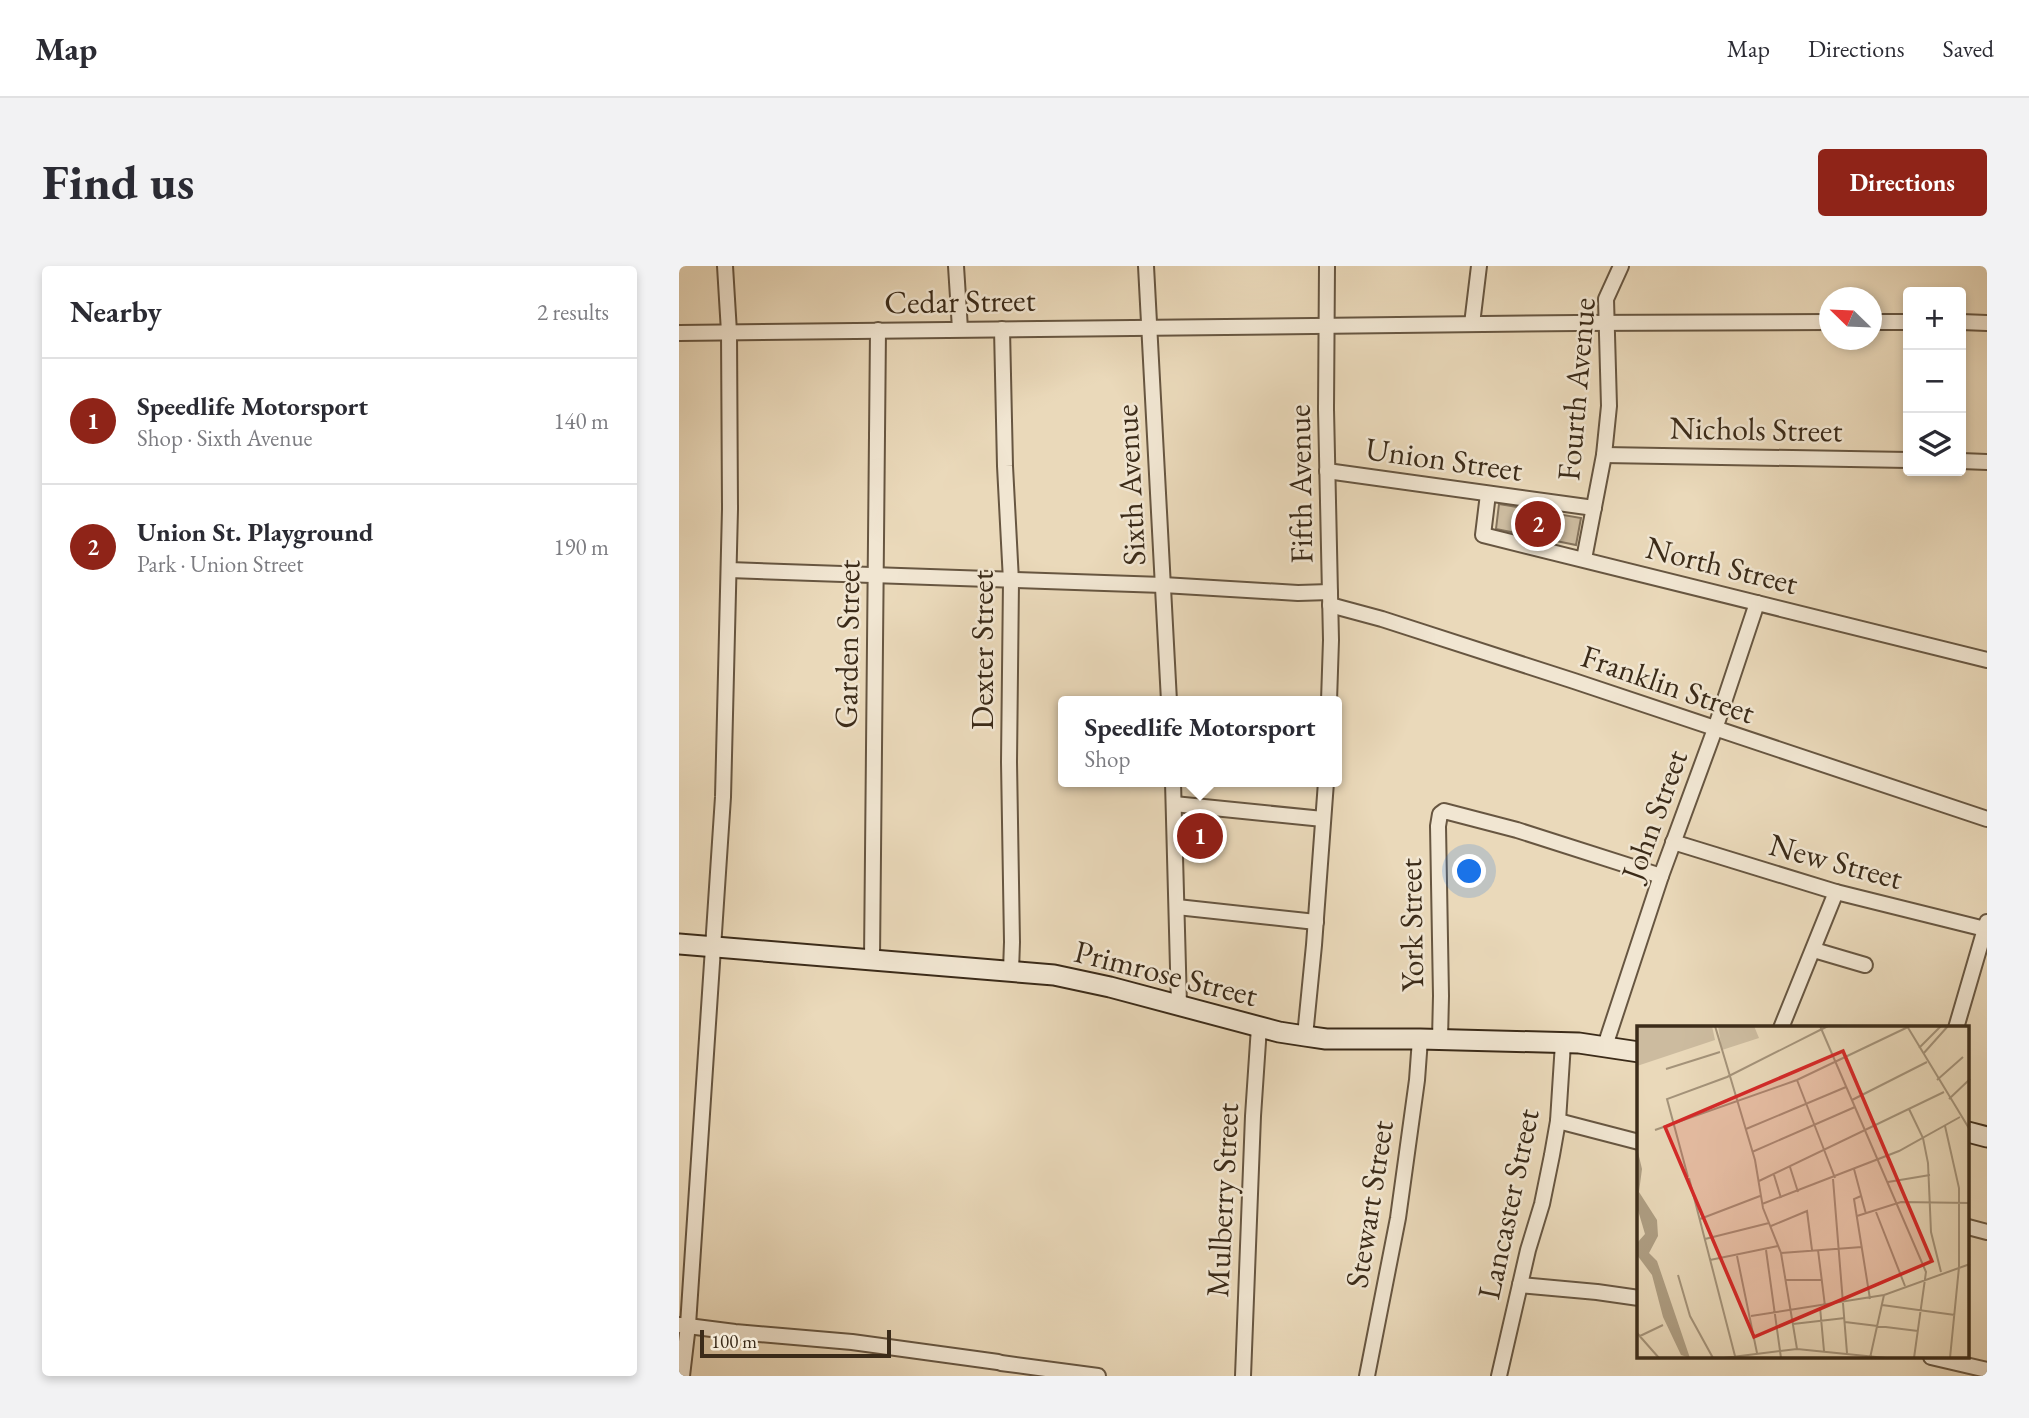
<!DOCTYPE html>
<meta charset="utf-8">
<style>
body{margin:0;font-family:"EB Garamond",serif;background:#f2f2f3;color:#2b2b33}
.controls{position:absolute;right:21px;top:21px;display:grid;overflow:hidden;border-radius:7px;box-shadow:0 4px 10px #0003}
.controls button{width:63px;height:63px;display:grid;place-items:center;padding:0;border:0;border-bottom:2px solid #e1e1e2;background:#fff;color:#2b2b33;font:35px sans-serif}
.compass{position:absolute;left:1140px;top:21px;width:63px;height:63px;border-radius:50%;background:#fff;box-shadow:0 4px 10px #0003;rotate:293deg}
.scale{position:absolute;left:21px;bottom:18px;width:191px;box-sizing:border-box;padding-left:7px;border:4px solid #3b2b19;border-top:0;font-size:19px;line-height:24px;white-space:nowrap;color:#3b2b19;-webkit-text-stroke:5px #f1e6d2;paint-order:stroke}
.you{position:absolute;left:791px;top:606px;width:24px;height:24px;margin:-18px;border:5px solid #fff;border-radius:50%;background:#1a73e8;box-shadow:0 0 0 10px #1a73e833}
.badge{display:grid;place-items:center;width:46px;height:46px;border-radius:50%;background:#8f2418;color:#fff;font-size:23px;font-weight:700}
.pin{position:absolute;translate:-50% -50%;border:4px solid #fff;box-shadow:0 2px 7px #0006}
.popup{position:absolute;left:379px;top:430px;width:284px;height:91px;box-sizing:border-box;display:grid;place-content:center;border-radius:7px;background:#fff;filter:drop-shadow(0 2px 5px #0005);font-size:23px;white-space:nowrap;color:#7c7c81}
.popup b{font-size:26px;color:#2b2b33}
.popup::after{content:'';position:absolute;left:50%;top:100%;margin-left:-14px;border:14px solid transparent;border-top-color:#fff}
.list{margin:0;padding:0;list-style:none}
h2{display:flex;justify-content:space-between;align-items:center;height:91px;margin:0;padding:0 28px;font-size:30px}
h2 small{font-size:23px;font-weight:400;color:#7c7c81}
.list li{display:grid;grid-template-columns:46px 1fr auto;gap:21px;align-items:center;box-sizing:border-box;height:126px;padding:0 28px;border-top:2px solid #e1e1e2}
.list b{display:block;font-size:26px;white-space:nowrap}
.list p{margin:0;font-size:23px;white-space:nowrap;color:#7c7c81}
.list em{font-size:23px;font-style:normal;color:#7c7c81}
.icon{flex:none;width:38px;height:38px;fill:none;stroke:currentColor;stroke-width:2;stroke-linecap:round;stroke-linejoin:round}
.map{position:relative;flex:none;width:1308px;height:1110px;overflow:hidden;border-radius:7px}
header{display:flex;align-items:center;gap:42px;box-sizing:border-box;height:98px;padding:0 35px;background:#fff;border-bottom:2px solid #e1e1e2}
header strong{font-size:33px}
nav{display:flex;gap:38px;margin-inline-start:auto;font-size:24px}
.intro{display:flex;align-items:center;justify-content:space-between;box-sizing:border-box;height:168px;padding:0 42px}
h1{margin:0;font-size:49px}
.button{padding:18px 32px;border-radius:7px;background:#8f2418;color:#fff;font-size:24px;font-weight:700}
main{display:flex;gap:42px;padding:0 42px}
aside{flex:1;background:#fff;border-radius:7px;box-shadow:0 4px 10px #0003}
.map>svg:first-child{display:block}
.green{fill:#ccbb9f;stroke:#84735c;stroke-width:2}
.lines{fill:none;stroke-linecap:round;stroke-linejoin:round}
.minor-casing{stroke:#675641;stroke-width:18}
.secondary-casing{stroke:#3b2b19;stroke-width:23}
.minor{stroke:#f1e6d2;stroke-width:14}
.secondary{stroke:#f1e6d2;stroke-width:19}
.labels{text-anchor:middle;dominant-baseline:central;stroke-width:5;stroke-linejoin:round;paint-order:stroke}
.street-label{font-size:32px;fill:#3b2b19;stroke:#f1e6d2}
.inset-road{fill:none;stroke:#a4937a;stroke-width:2}
.view{fill:#d62828;fill-opacity:0.15;stroke:#d62828;stroke-width:3.5}
.inset-edge{fill:none;stroke:#3b2b19;stroke-width:3.5}
</style>
<header>
<strong>Map</strong>
<nav><a>Map</a><a>Directions</a><a>Saved</a></nav>
</header>
<div class="intro"><h1>Find us</h1><a class="button">Directions</a></div>
<main>
<aside>
<h2>Nearby<small>2 results</small></h2>
<ul class="list">
<li><span class="badge">1</span><div><b>Speedlife Motorsport</b><p>Shop · Sixth Avenue</p></div><em>140 m</em></li>
<li><span class="badge">2</span><div><b>Union St. Playground</b><p>Park · Union Street</p></div><em>190 m</em></li>
</ul>
</aside>
<div class="map">
<svg width="1308" height="1110" viewBox="0 0 1308 1110">
<rect width="100%" height="100%" fill="#ead9ba"/>
<filter id="stains"><feTurbulence type="fractalNoise" baseFrequency=".00286" numOctaves="4"/><feColorMatrix values="0 0 0 0 .2 0 0 0 0 .09 0 0 0 0 .02 0 0 0 .5 -.17"/></filter>
<radialGradient id="worn" r=".72"><stop offset=".6" stop-color="#630" stop-opacity="0"/><stop offset="1" stop-color="#630" stop-opacity=".3"/></radialGradient>
<!-- green -->
<path class="green" d="M 820,238 L 902,252 L 897,279 L 817,263 Z"/>
<g class="lines">
<!-- minor casing -->
<g class="minor-casing">
<g id="minor">
<path d="M 277,0 L 281,63"/>
<path d="M 467,0 L 490,435"/>
<path d="M 648,0 L 647,143 L 652,374 L 650,435"/>
<path d="M 1192,56 L 1229,56"/>
<path d="M 1282,56 L 1308,57"/>
<path d="M 793,58 L 800,0"/>
<path d="M 323,63 L 326,200 L 332,315 L 330,496 L 333,676 L 332,705"/>
<path d="M 0,67 L 898,57 L 1150,56"/>
<path d="M 925,189 L 1229,194"/>
<path d="M 1282,195 L 1308,196"/>
<path d="M 648,205 L 915,242"/>
<path d="M 809,228 L 804,269 L 1308,394"/>
<path d="M 905,293 L 925,189 L 930,140 L 927,33 L 942,0"/>
<path d="M 50,304 L 484,319 L 619,327 L 651,326"/>
<path d="M 651,339 L 703,353 L 895,415 L 1308,553"/>
<path d="M 494,516 L 500,739"/>
<path d="M 495,538 L 644,553"/>
<path d="M 994,576 L 1157,626 L 1306,663"/>
<path d="M 498,641 L 637,656"/>
<path d="M 1135,684 L 1186,699"/>
<path d="M 193,693 L 199,64"/>
<path d="M 1102,762 L 1157,626"/>
<path d="M 1277,762 L 1308,656"/>
<path d="M 626,770 L 635,679 L 647,516"/>
<path d="M 761,773 L 762,730 L 759,560 L 761,548 L 765,545 L 838,564 L 982,610"/>
<path d="M 926,780 L 982,610 L 1036,463 L 1078,337"/>
<path d="M 879,855 L 960,876"/>
<path d="M 1289,961 L 1308,966"/>
<path d="M 841,1019 L 918,1026 L 960,1032"/>
<path d="M 1,1059 L 56,1066 L 173,1076 L 319,1096"/>
<path d="M 1252,1091 L 1308,1104"/>
<path d="M 322,1097 L 419,1110"/>
<path d="M 3,1110 L 9,1059 L 44,531 L 51,243 L 50,66 L 46,0"/>
<path d="M 564,1110 L 574,850 L 580,761"/>
<path d="M 688,1110 L 719,952 L 738,814 L 741,773"/>
<path d="M 820,1110 L 849,984 L 863,938 L 873,889 L 879,855 L 884,777"/>
</g>
</g>
<!-- secondary casing -->
<g class="secondary-casing">
<g id="secondary">
<path d="M 0,678 L 375,709 L 431,721 L 600,766 L 626,770 L 647,773 L 741,773 L 900,777 L 960,786"/>
<path d="M 1289,866 L 1308,871"/>
</g>
</g>
<!-- minor -->
<use href="#minor" class="minor"/>
<!-- secondary -->
<use href="#secondary" class="secondary"/>
</g>
<g class="labels">
<!-- street labels -->
<g class="street-label">
<text transform="translate(281 35) rotate(-1)">Cedar Street</text>
<text transform="translate(897 123) rotate(-85)">Fourth Avenue</text>
<text transform="translate(1077 163) rotate(1)">Nichols Street</text>
<text transform="translate(765 193) rotate(8)">Union Street</text>
<text transform="translate(621 218) rotate(-91)">Fifth Avenue</text>
<text transform="translate(451 219) rotate(-93)">Sixth Avenue</text>
<text transform="translate(1043 299) rotate(14)">North Street</text>
<text transform="translate(168 378) rotate(-89)">Garden Street</text>
<text transform="translate(303 384) rotate(-90)">Dexter Street</text>
<text transform="translate(989 418) rotate(19)">Franklin Street</text>
<text transform="translate(975 549) rotate(-70)">John Street</text>
<text transform="translate(1157 595) rotate(15)">New Street</text>
<text transform="translate(732 659) rotate(-91)">York Street</text>
<text transform="translate(487 707) rotate(14)">Primrose Street</text>
<text transform="translate(543 934) rotate(-87)">Mulberry Street</text>
<text transform="translate(690 938) rotate(-81)">Stewart Street</text>
<text transform="translate(829 938) rotate(-78)">Lancaster Street</text>
</g>
</g>
<!-- overview -->
<g transform="translate(958 760)">
<rect width="332" height="332" fill="#ead9ba"/>
<path d="M 0,0 L 75,0 L 78,14 L 0,40 ZM 81,0 L 117,0 L 122,12 L 85,24 Z" fill="#ccbb9f"/>
<path d="M 0,122 L 5,143 L 2,166 L 20,194 L 21,210 L 12,227 L 20,235 L 53,332 L 44,329 L 26,291 L 15,249 L 0,229 L 0,217 L 8,208 L 0,181 Z" fill="#ae9e83"/>
<path class="inset-road" d="M 78,0 L 118,134 L 126,182 L 144,227 L 160,323M 183,0 L 289,246 L 277,332M 270,0 L 333,104M 282,22 L 304,0M 286,28 L 311,0M 29,43 L 83,26M 160,54 L 198,152M 300,54 L 326,31M 312,73 L 333,53M 215,74 L 290,36M 272,83 L 286,112 L 291,137 L 294,206 L 304,246M 308,100 L 322,162 L 322,241 L 313,332M 109,103 L 209,61M 18,104 L 160,54 L 271,1M 115,126 L 218,81M 153,141 L 161,166M 217,143 L 229,188M 137,149 L 144,172M 51,151 L 30,73 L 90,51 L 191,0M 52,152 L 98,330M 196,153 L 210,327M 122,155 L 307,66M 251,156 L 293,149M 224,170 L 217,173 L 233,273M 125,178 L 262,125 L 323,91M 239,186 L 268,260M 220,190 L 264,176 L 333,177M 63,193 L 123,170M 134,200 L 170,185 L 175,224M 68,213 L 132,197M 129,224 L 144,332M 181,224 L 188,280M 144,227 L 225,221M 100,230 L 120,327M 73,234 L 141,220M 41,249 L 53,290 L 76,332M 149,254 L 184,254M 245,279 L 318,289M 183,281 L 187,325M 114,290 L 247,269M 208,296 L 281,305M 156,298 L 208,292M 0,307 L 22,332M 3,310 L 26,299M 87,332 L 160,323 L 249,332M 233,332 L 247,269 L 333,238"/>
<path class="view" d="M 206,25 L 295,235 L 117,311 L 28,101 Z"/>
<rect width="332" height="332" class="inset-edge"/>
</g>
<rect width="100%" height="100%" filter="url(#stains)"/>
<rect width="100%" height="100%" fill="url(#worn)"/>
</svg>
<div class="controls">
<button>+</button>
<button>−</button>
<button><svg class="icon" aria-label="layers" viewBox="0 0 24 24"><path d="M12 4l9 5-9 5-9-5zM3 14l9 5 9-5"/></svg></button>
</div>
<svg class="compass" viewBox="-18 -18 36 36"><path d="M0-13l5 13h-10z" fill="#e53935"/><path d="M0 13l5-13h-10z" fill="#7c7c81"/></svg>
<div class="scale">100 m</div>
<div class="you"></div>
<div class="pin badge" style="left:521px;top:570px">1</div>
<div class="popup"><b>Speedlife Motorsport</b>Shop</div>
<div class="pin badge" style="left:859px;top:258px">2</div>
</div>
</main>
